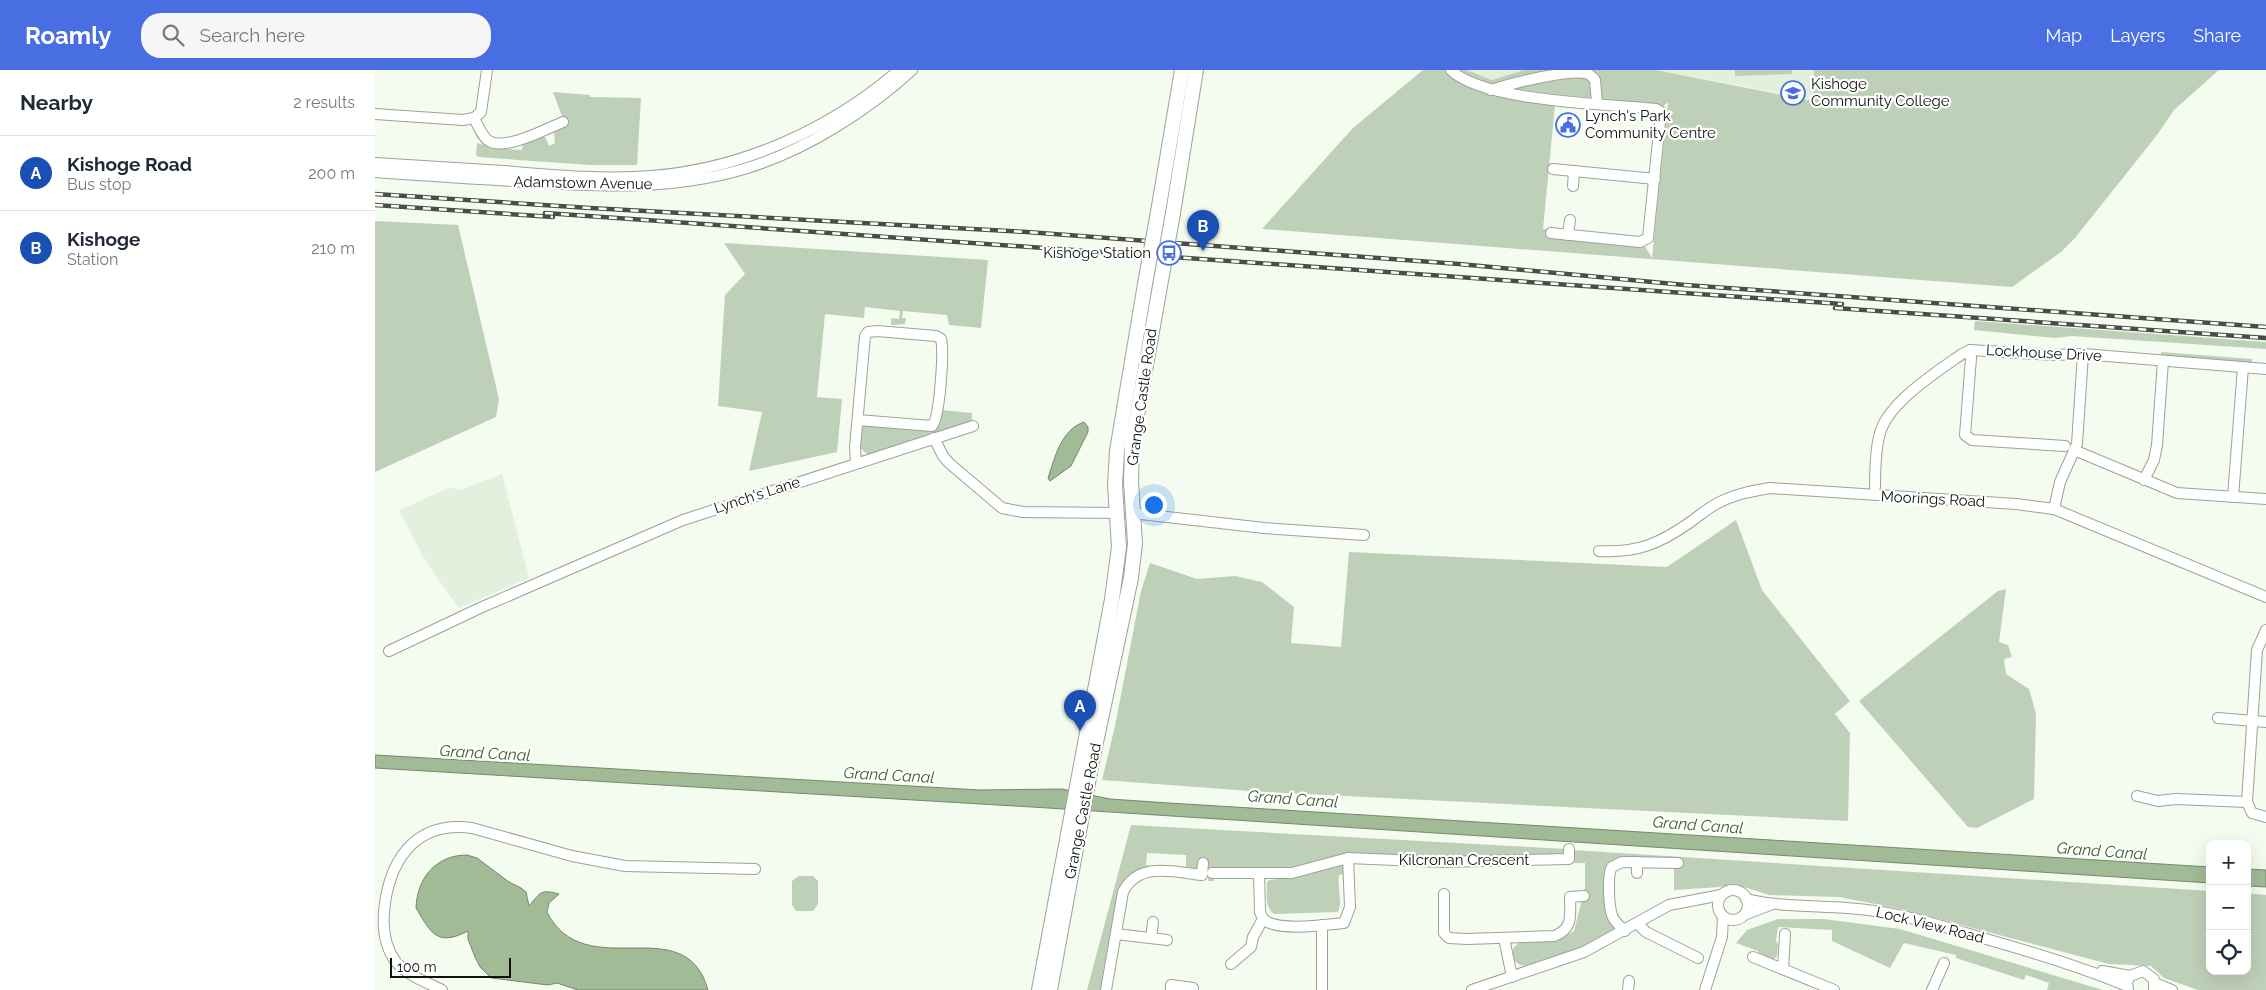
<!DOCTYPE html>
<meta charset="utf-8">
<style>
body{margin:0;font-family:Raleway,sans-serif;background:#f6f6f7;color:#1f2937}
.controls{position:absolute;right:15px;bottom:15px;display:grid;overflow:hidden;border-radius:10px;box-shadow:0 5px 20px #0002}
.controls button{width:45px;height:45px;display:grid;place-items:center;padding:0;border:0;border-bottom:1px solid #e0e1e3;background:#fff;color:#1f2937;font:25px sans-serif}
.scale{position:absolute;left:15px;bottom:12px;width:121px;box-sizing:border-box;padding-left:5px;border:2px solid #0f120d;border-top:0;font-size:14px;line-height:18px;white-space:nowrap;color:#0f120d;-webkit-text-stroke:4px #fff;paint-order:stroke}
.you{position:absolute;left:778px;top:434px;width:18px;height:18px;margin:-12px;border:4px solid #fff;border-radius:50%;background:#1a73e8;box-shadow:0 0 0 8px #1a73e833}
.badge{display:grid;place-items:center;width:32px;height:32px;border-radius:50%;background:#496ee1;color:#fff;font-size:16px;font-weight:700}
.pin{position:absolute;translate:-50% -41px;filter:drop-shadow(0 1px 2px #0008)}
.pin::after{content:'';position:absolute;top:26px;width:18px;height:15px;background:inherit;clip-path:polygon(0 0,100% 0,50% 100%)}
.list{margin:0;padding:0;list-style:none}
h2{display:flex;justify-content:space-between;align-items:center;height:65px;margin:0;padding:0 20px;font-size:21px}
h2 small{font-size:16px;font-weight:400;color:#747a83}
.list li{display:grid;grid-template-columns:32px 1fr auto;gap:15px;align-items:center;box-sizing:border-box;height:75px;padding:0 20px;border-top:1px solid #e0e1e3}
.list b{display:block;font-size:19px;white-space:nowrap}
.list p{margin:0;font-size:16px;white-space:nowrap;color:#747a83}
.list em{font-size:16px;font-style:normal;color:#747a83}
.icon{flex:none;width:28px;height:28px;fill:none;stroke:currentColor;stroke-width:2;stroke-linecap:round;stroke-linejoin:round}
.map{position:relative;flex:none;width:1891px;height:920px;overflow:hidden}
header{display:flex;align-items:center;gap:30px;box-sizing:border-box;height:70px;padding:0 25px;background:#496ee1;color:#fff}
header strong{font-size:24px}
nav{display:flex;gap:28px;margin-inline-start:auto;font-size:18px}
.search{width:350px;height:45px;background:#f6f6f7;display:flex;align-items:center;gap:12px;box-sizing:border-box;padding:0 18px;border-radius:20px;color:#747a83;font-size:19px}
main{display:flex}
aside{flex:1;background:#fff}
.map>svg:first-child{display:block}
.built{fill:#e4f0de}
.green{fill:#bfd0b8;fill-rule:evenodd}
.water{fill:#a1bb96;stroke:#75886d}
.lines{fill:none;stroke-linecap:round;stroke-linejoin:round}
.minor-casing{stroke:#9ba397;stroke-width:12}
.major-casing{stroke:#9ba397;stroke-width:16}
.minor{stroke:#fff;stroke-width:10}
.major{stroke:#fff;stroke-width:14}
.rail-casing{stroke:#494d46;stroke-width:4.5}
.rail{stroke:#fff;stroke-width:2.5;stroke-dasharray:8;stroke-linecap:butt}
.major-bridge-casing{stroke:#9ba397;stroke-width:16;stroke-linecap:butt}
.major-bridge{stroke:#fff;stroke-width:14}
.labels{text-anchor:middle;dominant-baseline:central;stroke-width:4.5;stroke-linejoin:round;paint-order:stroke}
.poi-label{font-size:15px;fill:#0f120d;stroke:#fff;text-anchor:start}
.street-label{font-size:15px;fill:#0f120d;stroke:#fff}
.water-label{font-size:16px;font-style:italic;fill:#3d602c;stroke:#fff}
</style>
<header>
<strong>Roamly</strong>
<div class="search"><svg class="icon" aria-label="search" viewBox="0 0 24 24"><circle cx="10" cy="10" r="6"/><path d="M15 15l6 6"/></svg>Search here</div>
<nav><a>Map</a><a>Layers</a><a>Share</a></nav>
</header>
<main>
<aside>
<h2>Nearby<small>2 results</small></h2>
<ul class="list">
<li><span class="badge" style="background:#1a4fb4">A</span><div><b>Kishoge Road</b><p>Bus stop</p></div><em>200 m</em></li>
<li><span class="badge" style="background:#1a4fb4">B</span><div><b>Kishoge</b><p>Station</p></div><em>210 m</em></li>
</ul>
</aside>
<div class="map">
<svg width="1891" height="920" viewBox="0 0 1891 920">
<rect width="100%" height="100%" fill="#f3fcef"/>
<!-- built -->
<g class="built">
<path d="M 1092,0 L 1149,0 L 1117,10 Z"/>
<path d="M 1281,0 L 1439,0 L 1438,31 L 1358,14 Z"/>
<path d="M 127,404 L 154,508 L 84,538 L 51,492 L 24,440 L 76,417 L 85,420 Z"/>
</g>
<!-- green -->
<g class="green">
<path d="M 1048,0 L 1092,0 L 1117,10 L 1149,0 L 1281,0 L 1438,31 L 1439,0 L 1844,0 L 1799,40 L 1782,65 L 1700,168 L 1686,182 L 1637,217 L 887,159 L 978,58 ZM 1293,32 L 1277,188 L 1265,168 L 1168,159 L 1180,35 L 1280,44 Z"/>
<path d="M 1360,0 L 1417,0 L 1417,4 L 1360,6 Z"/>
<path d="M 178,22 L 215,25 L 215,27 L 266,28 L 262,95 L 215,95 L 103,87 L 101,85 L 102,73 L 118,78 L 147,80 L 148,74 L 167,66 L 171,68 L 174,76 L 180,73 L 179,63 L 188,49 Z"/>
<path d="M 0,151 L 83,155 L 124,329 L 121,347 L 0,402 Z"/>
<path d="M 349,173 L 613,190 L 606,258 L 574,255 L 572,245 L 528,241 L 527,248 L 531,248 L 530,254 L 516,255 L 516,248 L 524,249 L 525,241 L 490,237 L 489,248 L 450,244 L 442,327 L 467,329 L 462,382 L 374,401 L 387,342 L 343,336 L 350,225 L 370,204 Z"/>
<path d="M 1600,251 L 1891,272 L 1891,279 L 1697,266 L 1680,268 L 1599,260 Z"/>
<path d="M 1786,282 L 1877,289 L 1877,293 L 1786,286 Z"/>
<path d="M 565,340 L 597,343 L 597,351 L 493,385 L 483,376 L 485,359 L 490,355 L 546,359 Z"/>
<path d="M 1361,450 L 1387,520 L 1475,631 L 1460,644 L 1475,663 L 1473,751 L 889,722 L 727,710 L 740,656 L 766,521 L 775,493 L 822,509 L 860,506 L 887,512 L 919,537 L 916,573 L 966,577 L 974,482 L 1292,497 Z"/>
<path d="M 1631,519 L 1624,572 L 1633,575 L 1637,587 L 1629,589 L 1631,604 L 1654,619 L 1661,644 L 1659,729 L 1602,758 L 1593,757 L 1484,631 L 1623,521 Z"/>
<path d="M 756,755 L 1191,779 L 1189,786 L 1069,790 L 978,784 L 919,798 L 839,800 L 839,811 L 833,811 L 833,794 L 826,793 L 824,798 L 820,800 L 803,797 L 811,797 L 811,785 L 772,783 L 771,795 L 776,796 L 755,804 L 747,815 L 727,920 L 712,920 Z"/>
<path d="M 1198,780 L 1835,821 L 1835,901 L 1872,901 L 1872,823 L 1891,825 L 1891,920 L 1823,920 L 1789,908 L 1776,896 L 1734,894 L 1526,839 L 1464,827 L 1394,825 L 1360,814 L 1345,817 L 1299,820 L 1299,798 L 1306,794 L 1304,787 L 1246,787 C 1235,789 1231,796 1230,806 L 1239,861 C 1219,871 1167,899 1145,895 C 1135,889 1134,878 1146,872 L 1183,871 L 1199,861 L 1210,817 L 1210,793 L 1198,793 Z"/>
<path d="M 965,793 L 968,795 L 968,804 L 964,805 C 962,819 968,830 963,842 L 899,844 C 889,836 892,824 892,812 L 894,810 L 927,806 Z"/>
<path d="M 424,806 L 438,806 L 443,811 L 443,834 L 438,841 L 421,841 L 417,835 L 417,811 Z"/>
<path d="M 1403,849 L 1449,849 L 1525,859 L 1728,920 L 1672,920 L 1674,913 L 1651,905 L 1649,910 L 1581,888 L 1581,885 L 1529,873 L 1515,898 L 1457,871 L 1457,860 L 1403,857 L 1401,871 L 1403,874 L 1402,886 L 1398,890 L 1385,887 L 1383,881 L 1361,873 L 1372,860 Z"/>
</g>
<!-- water -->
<g class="water">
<path d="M 709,352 L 713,357 L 713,362 L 696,396 L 675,411 L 673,408 C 680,387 686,360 709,352 Z"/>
<path d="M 0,685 L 605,720 L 687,719 L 735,729 L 794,733 L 1835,797 L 1835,813 L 673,738 L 0,698 Z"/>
<path d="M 92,785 L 102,788 L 134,812 L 146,818 L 151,822 L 154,836 C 166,822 165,819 184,824 L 174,833 L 172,842 C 210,917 310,837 333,920 L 203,920 L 182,913 L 173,915 L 116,908 L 105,897 L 100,887 L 93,869 L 93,861 C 62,877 56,863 41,838 C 42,808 61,785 92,785 Z"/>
<path d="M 1872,799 L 1891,800 L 1891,817 L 1872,816 Z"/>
</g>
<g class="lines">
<!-- minor casing -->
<g class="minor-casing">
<g id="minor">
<path d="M 1076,0 C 1108,32 1234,34 1281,39 L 1286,42 L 1273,168 L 1265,172 L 1176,163"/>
<path d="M 1116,20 C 1138,13 1189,0 1211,3 C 1215,4 1218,8 1220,10 L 1222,33"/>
<path d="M 0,44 L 88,50 L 99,48 L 106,42 L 112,0"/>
<path d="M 99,48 C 103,55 107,67 114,71 C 130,81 171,59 188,52"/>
<path d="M 0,93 C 43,96 86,98 129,101 C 178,105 228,110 277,106 C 367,99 456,59 524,0"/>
<path d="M 1178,99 L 1280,109"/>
<path d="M 0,102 C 52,106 103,109 155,112 C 227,117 298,120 369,99 C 429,81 491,42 537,0"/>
<path d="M 1198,116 L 1199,101"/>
<path d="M 1193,165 L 1195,150"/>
<path d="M 1595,280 L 1596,288 L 1590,365 L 1597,370 L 1690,376"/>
<path d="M 559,368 L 568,386 L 574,393 L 627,438 L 648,442 L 742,443"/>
<path d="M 1699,380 L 1802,423 L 1891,429"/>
<path d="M 481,393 L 480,377 L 490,266 L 493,262 L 502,261 L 561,266 L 566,269 C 569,282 565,347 557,356 L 483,350"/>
<path d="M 1769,410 L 1779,390 L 1782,375 L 1788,291"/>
<path d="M 1500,417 C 1500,402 1501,374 1506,360 C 1516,331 1563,301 1587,284 L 1595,280 L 1676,285 L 1708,284 L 1891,299"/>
<path d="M 1858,427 L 1868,297"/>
<path d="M 1679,439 L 1685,412 L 1702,374 L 1708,284"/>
<path d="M 757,443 L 889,458 L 989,465"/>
<path d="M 1224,481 C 1262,483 1284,474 1314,453 C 1324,446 1333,438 1343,433 C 1360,424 1377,421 1395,418 L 1641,434 L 1679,439 L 1891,527"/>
<path d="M 1891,560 L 1882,580 L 1872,732 L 1877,743 L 1891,747"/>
<path d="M 14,581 L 105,538 L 308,450 L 598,356"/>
<path d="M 1843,648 L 1891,652"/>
<path d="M 1762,726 L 1783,731 L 1801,729 L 1872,732"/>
<path d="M 1262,792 L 1262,803"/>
<path d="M 837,803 L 917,803 L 973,788 L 1068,792 L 1194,789 L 1194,779"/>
<circle cx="1358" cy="835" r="15"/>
<path d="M 1069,824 L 1069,863 L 1074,868 L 1092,869 L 1179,866 C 1199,859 1195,844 1195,827 L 1209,826"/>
<path d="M 1371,829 C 1413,839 1458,834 1500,841 C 1535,846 1570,857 1604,867 C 1654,881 1704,896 1752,916"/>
<path d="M 1369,845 L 1395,835"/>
<path d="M 888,849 C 902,862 949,855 969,853 L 975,837 L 973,788"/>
<path d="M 1262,853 L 1271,862 L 1323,888"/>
<path d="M 947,855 L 947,920"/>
<path d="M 1250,861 C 1245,856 1239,852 1237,845 C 1234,837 1232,804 1237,797 L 1247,792 L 1303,793"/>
<path d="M 741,864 L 792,870"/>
<path d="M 776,868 L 778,852"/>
<path d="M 1129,868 L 1137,907"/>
<path d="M 1378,887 L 1459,920"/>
<path d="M 856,894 L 876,877 L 878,867 L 888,849 L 885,842 L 884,803"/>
<path d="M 1408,899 L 1410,864"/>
<path d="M 1727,901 L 1755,906"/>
<path d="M 1780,913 L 1797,920"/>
<path d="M 67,920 C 51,912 33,906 21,892 C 8,875 7,854 10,833 C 17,785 44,751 97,758 L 197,786 L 250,796 L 380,799"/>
<path d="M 731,920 L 748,822 C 764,791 798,802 827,805 L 828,793"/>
<path d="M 796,920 L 796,915 L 818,918 L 817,920"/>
<path d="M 1097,920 L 1209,882 L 1294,835 L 1346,825"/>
<path d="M 1253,920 L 1254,911"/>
<path d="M 1330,920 L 1347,867 L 1348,846"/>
<path d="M 1557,920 L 1569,893"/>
<path d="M 1753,920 L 1752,912 L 1755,906 L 1768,901 L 1779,909 L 1779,920"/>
</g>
</g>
<!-- major casing -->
<g class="major-casing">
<g id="major">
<path d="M 783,142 L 807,0"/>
<path d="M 798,143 L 821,0"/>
<path d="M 664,920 L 737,529 L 744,477 L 740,415 L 742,381 L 770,214"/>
<path d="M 675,920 L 717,691 L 756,508 L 760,473 L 756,412 L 757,374 L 785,216"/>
</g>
</g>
<!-- minor -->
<use href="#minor" class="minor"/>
<!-- major -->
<use href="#major" class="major"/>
<!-- rail casing -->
<g class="rail-casing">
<g id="rail">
<path d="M 0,124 L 215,138 L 652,162 L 1084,194 L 1310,215 L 1891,257"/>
<path d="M 0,135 L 178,147"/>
<path d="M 170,143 L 1467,234"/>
<path d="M 1460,238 L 1891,268"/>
</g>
</g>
<!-- rail -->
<use href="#rail" class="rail"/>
<!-- major-bridge casing -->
<g class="major-bridge-casing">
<g id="major-bridge">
<path d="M 770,214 L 783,142"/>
<path d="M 785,216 L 798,143"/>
</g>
</g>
<!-- major-bridge -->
<use href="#major-bridge" class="major-bridge"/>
</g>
<!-- icons -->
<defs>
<g id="school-ring" transform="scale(1.25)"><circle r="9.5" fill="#fff" stroke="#496ee1" stroke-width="1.5"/><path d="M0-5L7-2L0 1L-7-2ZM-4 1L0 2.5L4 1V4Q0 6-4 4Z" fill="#496ee1"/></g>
<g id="civic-ring" transform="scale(1.25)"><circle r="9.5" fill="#fff" stroke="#496ee1" stroke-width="1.5"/><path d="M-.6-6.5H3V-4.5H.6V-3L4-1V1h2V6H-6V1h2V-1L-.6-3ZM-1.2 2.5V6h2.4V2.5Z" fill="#496ee1"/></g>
<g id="bus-ring" transform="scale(1.25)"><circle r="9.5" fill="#fff" stroke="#496ee1" stroke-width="1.5"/><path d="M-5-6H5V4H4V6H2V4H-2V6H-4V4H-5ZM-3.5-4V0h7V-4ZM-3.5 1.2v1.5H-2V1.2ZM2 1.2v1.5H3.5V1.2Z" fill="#496ee1"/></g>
</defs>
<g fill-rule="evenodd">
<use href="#school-ring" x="1418" y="23"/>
<use href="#civic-ring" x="1193" y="55"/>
<use href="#bus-ring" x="794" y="183"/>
</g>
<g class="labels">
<!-- poi labels -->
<g class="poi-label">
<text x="1436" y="14">Kishoge<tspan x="1436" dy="17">Community College</tspan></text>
<text x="1210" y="46">Lynch's Park<tspan x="1210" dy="17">Community Centre</tspan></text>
<text x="776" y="183" text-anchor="end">Kishoge Station</text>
</g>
<!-- street labels -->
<g class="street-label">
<text transform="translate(208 113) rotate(1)">Adamstown Avenue</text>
<text transform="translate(1669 283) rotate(3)">Lockhouse Drive</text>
<text transform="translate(767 327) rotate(-82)">Grange Castle Road</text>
<text transform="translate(382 425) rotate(-18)">Lynch's Lane</text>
<text transform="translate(1558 429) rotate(3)">Moorings Road</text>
<text transform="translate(708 741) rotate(-79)">Grange Castle Road</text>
<text x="1089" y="790">Kilcronan Crescent</text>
<text transform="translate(1555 855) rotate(14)">Lock View Road</text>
</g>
<!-- water labels -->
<g class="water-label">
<text transform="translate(110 683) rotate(3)">Grand Canal</text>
<text transform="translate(514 705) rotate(3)">Grand Canal</text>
<text transform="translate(918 729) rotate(4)">Grand Canal</text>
<text transform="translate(1323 755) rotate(4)">Grand Canal</text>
<text transform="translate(1727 781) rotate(4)">Grand Canal</text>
</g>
</g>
</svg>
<div class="controls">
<button>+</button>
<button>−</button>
<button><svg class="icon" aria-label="locate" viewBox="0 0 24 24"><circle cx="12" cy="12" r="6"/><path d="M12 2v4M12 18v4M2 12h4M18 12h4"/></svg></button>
</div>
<div class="scale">100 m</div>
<div class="you"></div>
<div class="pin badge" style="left:705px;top:661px;background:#1a4fb4">A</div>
<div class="pin badge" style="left:828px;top:181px;background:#1a4fb4">B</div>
</div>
</main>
